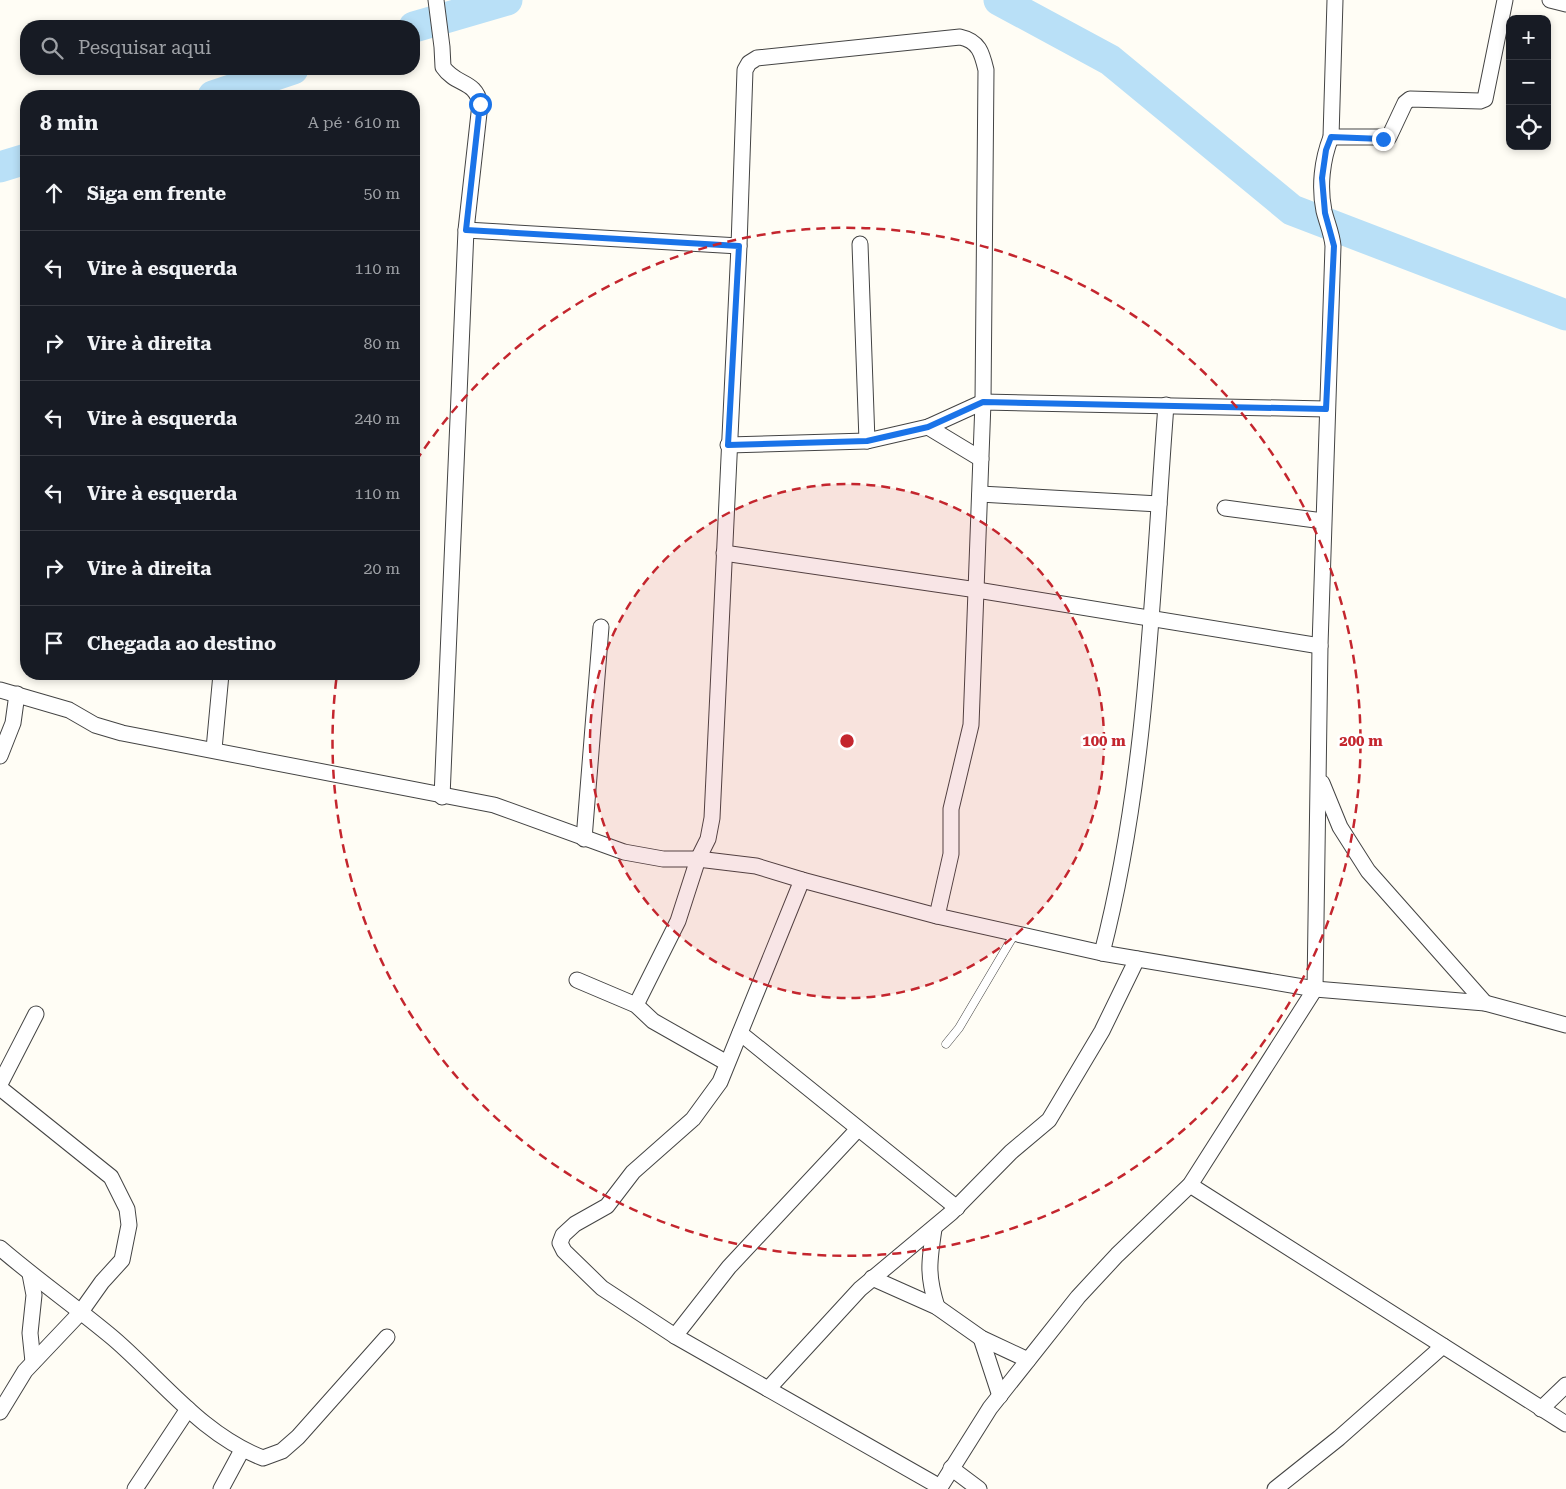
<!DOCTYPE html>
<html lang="pt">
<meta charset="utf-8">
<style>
body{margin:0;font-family:"Roboto Serif",serif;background:#242831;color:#f1f3f6}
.controls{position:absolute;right:15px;top:15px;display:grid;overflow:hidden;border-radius:10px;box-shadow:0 2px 8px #0003}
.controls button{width:45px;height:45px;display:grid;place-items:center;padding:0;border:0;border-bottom:1px solid #363941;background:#171b24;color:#f1f3f6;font:25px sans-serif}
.stop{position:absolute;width:15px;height:15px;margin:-11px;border:4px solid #1a73e8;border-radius:50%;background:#fff}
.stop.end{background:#1a73e8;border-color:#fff;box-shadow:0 1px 5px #0008}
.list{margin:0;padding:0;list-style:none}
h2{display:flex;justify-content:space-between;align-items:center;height:65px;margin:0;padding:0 20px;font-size:21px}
h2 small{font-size:16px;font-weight:400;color:#9ea1a6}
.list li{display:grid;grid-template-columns:32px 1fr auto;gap:15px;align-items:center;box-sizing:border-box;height:75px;padding:0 20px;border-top:1px solid #363941}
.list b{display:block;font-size:19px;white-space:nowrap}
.list em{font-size:16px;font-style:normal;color:#9ea1a6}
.icon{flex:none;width:28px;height:28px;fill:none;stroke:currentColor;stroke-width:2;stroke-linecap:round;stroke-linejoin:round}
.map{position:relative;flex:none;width:1566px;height:1489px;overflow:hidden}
.search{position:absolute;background:#171b24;box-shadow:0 2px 8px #0003;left:20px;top:20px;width:400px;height:55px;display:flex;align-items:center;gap:12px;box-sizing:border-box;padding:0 18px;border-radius:20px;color:#9ea1a6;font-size:19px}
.panel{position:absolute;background:#171b24;box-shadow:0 2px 8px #0003;left:20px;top:90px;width:400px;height:590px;border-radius:20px}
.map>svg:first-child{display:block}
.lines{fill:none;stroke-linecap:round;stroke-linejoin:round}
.river{stroke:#b9e0f7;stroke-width:31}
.lane-casing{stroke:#444;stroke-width:9}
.street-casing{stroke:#444;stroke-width:17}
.lane{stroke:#fff;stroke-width:8}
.street{stroke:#fff;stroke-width:15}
.route{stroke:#1a73e8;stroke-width:6}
.ring{fill:none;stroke:#c4262e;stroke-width:2.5;stroke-dasharray:9 6}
.centre{fill:#c4262e;stroke:#fff;stroke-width:2.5}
.ring-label{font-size:15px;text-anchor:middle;font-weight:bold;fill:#c4262e;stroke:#fff;stroke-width:5;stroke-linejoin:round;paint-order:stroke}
</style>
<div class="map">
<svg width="1566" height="1489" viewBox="0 0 1566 1489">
<rect width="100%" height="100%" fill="#fffdf5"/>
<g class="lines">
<!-- river -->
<g class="river">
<path d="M 999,0 L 1110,60 L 1292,210 L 1566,315"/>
<path d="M 414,27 L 507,0"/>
<path d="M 213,96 L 293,69"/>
<path d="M 0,167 L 26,159"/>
</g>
<!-- lane casing -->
<g class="lane-casing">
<path id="lane" d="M 946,1044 L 959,1028 L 1014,935"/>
</g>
<!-- street casing -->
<g class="street-casing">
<g id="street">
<path d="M 436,0 L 442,47 L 443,67 C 456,86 476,80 480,104 L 466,230 L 442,797"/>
<path d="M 1550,0 L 1566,4"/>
<path d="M 1331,137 L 1389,137 L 1405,103 L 1410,99 L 1480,101 L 1485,99 L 1505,0"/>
<path d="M 466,230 L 739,246"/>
<path d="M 860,244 L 867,441"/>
<path d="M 928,427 L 981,459"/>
<path d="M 728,445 L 867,441 L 928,427 L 983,402 L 1326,409"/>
<path d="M 980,494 L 1159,504"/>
<path d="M 1225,508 L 1323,521"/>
<path d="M 724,553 L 977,590 L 1320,646"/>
<path d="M 0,690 L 69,710 L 95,725 L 122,733 L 494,805 L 624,852 L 663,859 L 698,859 L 756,866 L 802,880 L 937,916 L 1102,953 L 1315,989 L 1485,1003 L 1566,1025"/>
<path d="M 214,749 L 221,674"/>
<path d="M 0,756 L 13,723 L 17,694"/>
<path d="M 1322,783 L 1340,827 L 1368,871 L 1485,1003"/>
<path d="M 584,839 L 601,627"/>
<path d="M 802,880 L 720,1082 L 693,1119 L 633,1172 L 607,1206 L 575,1224 L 563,1235 L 560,1243 L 564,1251 L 602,1288 L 675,1336 L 940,1487"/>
<path d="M 1102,953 C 1148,775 1152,588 1166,405"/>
<path d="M 577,980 L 636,1005 L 653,1021 L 727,1063"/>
<path d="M 636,1005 L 678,921 L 698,859 L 708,839 L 712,818 L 739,246 L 745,70 L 749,63 L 757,58 L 960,37 C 979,41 982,53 986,70 L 983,402 L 971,725 L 951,809 L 951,854 L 937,916"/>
<path d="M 740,1033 L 957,1208"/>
<path d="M 0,1084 L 36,1014"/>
<path d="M 0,1088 L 111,1177 L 127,1209 L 129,1225 L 122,1260 L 102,1282 L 80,1313 L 25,1371 L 0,1412"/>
<path d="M 1190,1185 L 1566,1424"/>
<path d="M 934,1229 C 929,1262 927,1275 937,1307"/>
<path d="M 0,1248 C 36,1279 76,1307 113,1338 C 161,1379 202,1435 263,1458 L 282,1451 L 298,1437 L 387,1337"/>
<path d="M 30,1274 L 34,1295 L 30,1333 L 33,1362"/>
<path d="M 872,1278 L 937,1307 L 981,1338 L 1028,1360"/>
<path d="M 675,1336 L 729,1267 L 858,1129"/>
<path d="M 981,1338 L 1000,1396"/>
<path d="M 768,1389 L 860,1289 L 951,1213 L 1011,1152 L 1049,1120 L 1102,1031 L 1137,959"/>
<path d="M 1541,1409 L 1566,1385"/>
<path d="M 951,1468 L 979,1489"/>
<path d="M 135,1489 L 188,1409"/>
<path d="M 221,1489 L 242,1450"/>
<path d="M 939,1489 L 990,1408 L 1078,1297 L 1117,1255 L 1190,1185 L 1315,989 L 1320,646 L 1333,246 C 1332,234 1327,223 1324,211 C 1319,187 1322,160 1331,137 L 1335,0"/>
<path d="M 1275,1489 L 1339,1438 L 1443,1346"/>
</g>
</g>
<!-- lane -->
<use href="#lane" class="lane"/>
<!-- street -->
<use href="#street" class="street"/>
</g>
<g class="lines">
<!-- route -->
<path class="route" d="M 480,104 L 466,230 L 739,246 L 728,445 L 867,441 L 928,427 L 983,402 L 1326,409 L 1334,246 L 1325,213 L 1322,178 L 1326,150 L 1331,137 L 1383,139"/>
</g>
<!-- distance rings -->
<circle cx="847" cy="741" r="257" fill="#c4262e" fill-opacity=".12"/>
<g class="ring">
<circle cx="847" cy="741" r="257"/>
<path d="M416 461A514 514 0 1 1 337 674"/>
</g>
<circle cx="847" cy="741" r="8" class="centre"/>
<g class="ring-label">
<text x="1104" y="746">100 m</text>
<text x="1361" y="746">200 m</text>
</g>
</svg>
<div class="controls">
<button>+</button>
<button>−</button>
<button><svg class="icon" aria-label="locate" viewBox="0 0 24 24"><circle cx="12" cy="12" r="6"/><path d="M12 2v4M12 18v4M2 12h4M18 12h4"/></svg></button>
</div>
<div class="stop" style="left:480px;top:104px"></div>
<div class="stop end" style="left:1383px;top:139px"></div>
<div class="search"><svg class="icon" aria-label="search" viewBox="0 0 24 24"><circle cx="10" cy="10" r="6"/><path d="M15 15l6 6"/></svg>Pesquisar aqui</div>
<section class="panel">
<h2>8 min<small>A pé · 610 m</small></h2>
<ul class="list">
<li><svg class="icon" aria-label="ahead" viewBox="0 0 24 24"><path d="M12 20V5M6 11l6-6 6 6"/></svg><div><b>Siga em frente</b></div><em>50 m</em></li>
<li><svg class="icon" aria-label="left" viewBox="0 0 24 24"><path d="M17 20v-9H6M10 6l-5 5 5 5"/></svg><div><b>Vire à esquerda</b></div><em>110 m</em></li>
<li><svg class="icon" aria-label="right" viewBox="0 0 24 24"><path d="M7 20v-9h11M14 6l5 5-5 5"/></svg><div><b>Vire à direita</b></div><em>80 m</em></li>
<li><svg class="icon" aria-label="left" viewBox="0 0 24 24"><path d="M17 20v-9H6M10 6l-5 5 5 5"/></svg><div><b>Vire à esquerda</b></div><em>240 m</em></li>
<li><svg class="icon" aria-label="left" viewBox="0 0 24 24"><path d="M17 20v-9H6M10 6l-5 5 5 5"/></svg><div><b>Vire à esquerda</b></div><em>110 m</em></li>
<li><svg class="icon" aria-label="right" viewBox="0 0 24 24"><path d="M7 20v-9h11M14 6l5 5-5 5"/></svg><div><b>Vire à direita</b></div><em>20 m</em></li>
<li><svg class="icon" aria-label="arrive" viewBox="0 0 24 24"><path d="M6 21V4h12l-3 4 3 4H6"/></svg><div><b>Chegada ao destino</b></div></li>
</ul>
</section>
</div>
